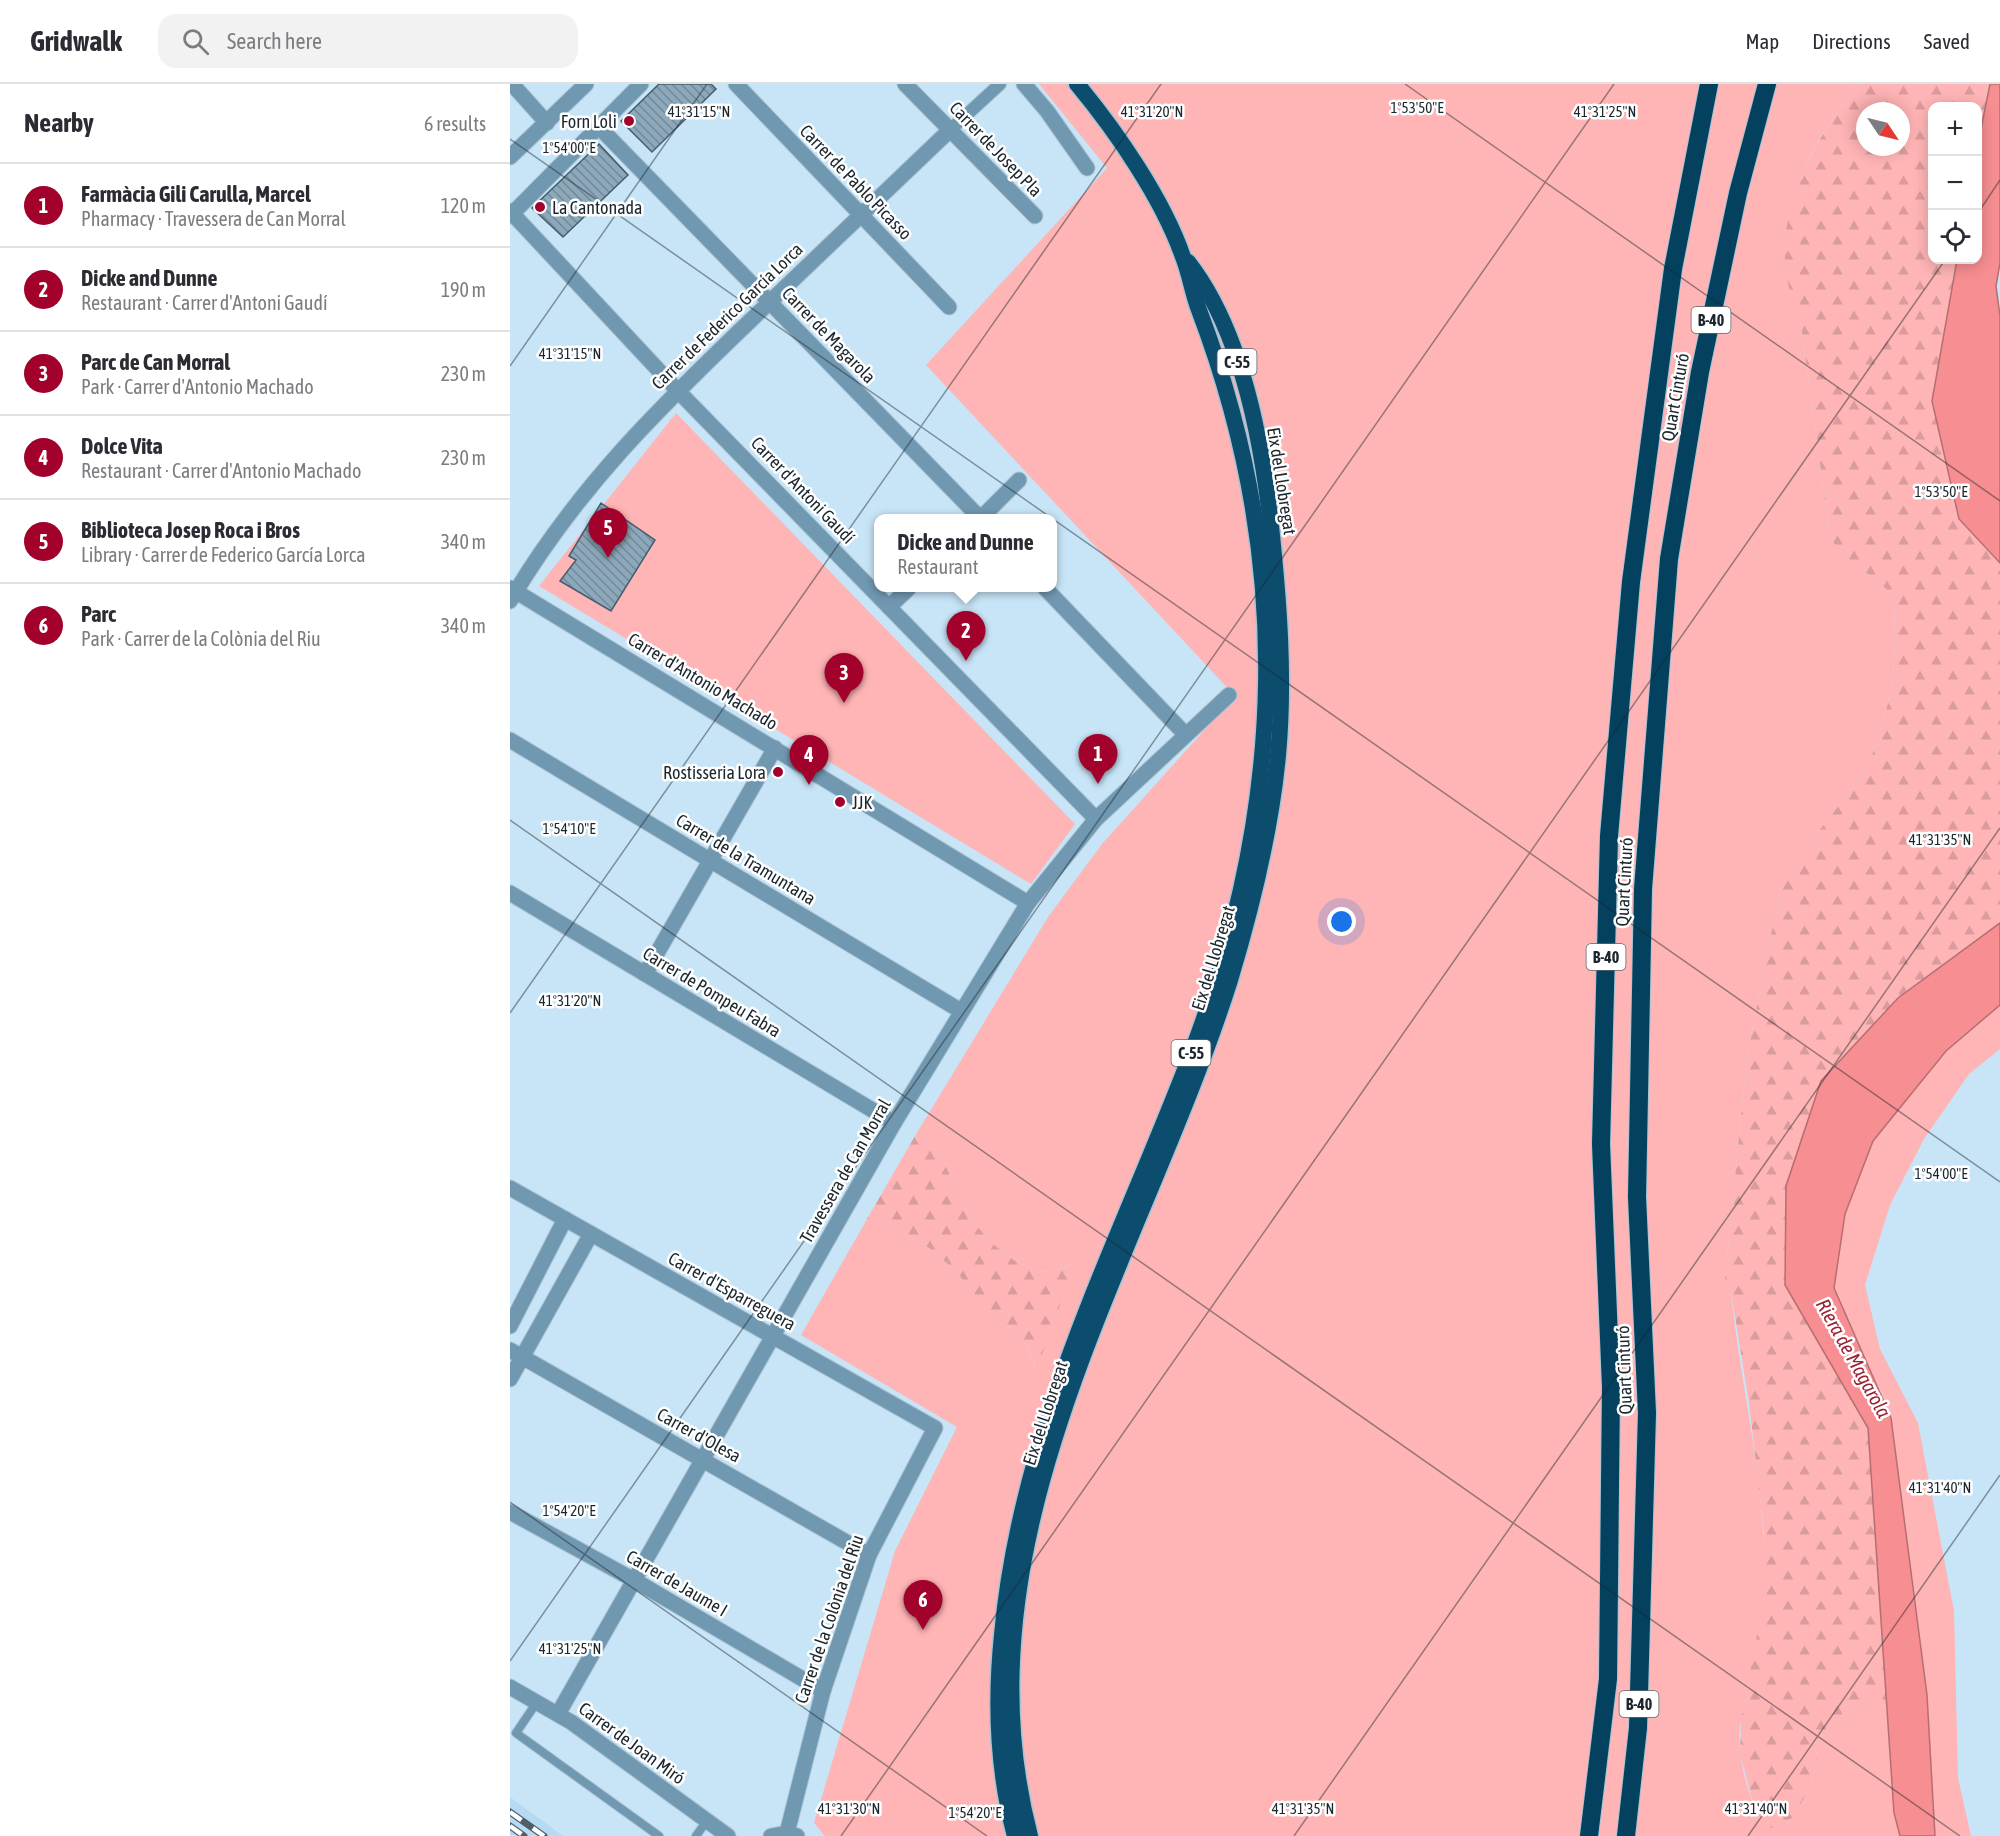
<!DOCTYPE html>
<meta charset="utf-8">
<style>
body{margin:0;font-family:"Asap Condensed",sans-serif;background:#f2f2f3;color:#2b2b33}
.controls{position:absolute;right:18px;top:18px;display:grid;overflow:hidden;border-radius:12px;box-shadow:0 3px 15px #0003}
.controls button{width:54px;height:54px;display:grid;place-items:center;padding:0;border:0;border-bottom:2px solid #e1e1e2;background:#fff;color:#2b2b33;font:30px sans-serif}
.compass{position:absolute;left:1346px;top:18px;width:54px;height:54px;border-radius:50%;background:#fff;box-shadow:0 3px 15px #0003;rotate:125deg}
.you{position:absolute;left:832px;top:838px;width:21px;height:21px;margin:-15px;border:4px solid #fff;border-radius:50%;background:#1a73e8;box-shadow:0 0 0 9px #1a73e833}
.badge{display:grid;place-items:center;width:39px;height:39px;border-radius:50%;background:#a2012b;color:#fff;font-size:20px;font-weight:700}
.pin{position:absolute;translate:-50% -50px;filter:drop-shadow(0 2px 3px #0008)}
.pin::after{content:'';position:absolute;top:32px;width:21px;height:18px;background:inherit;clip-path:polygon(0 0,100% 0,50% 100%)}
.popup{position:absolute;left:364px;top:430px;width:183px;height:78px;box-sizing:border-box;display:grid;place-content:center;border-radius:12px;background:#fff;filter:drop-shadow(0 2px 4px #0005);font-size:20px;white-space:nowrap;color:#7c7c81}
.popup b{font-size:22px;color:#2b2b33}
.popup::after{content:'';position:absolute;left:50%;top:100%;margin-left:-12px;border:12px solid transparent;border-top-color:#fff}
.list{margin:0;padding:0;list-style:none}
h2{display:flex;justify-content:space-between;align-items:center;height:78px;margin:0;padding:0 24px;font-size:26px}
h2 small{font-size:20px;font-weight:400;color:#7c7c81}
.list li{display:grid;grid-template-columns:39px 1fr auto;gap:18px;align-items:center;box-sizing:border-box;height:84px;padding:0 24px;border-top:2px solid #e1e1e2}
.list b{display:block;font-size:22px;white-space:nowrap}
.list p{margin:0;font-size:20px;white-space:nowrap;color:#7c7c81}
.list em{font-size:20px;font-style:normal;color:#7c7c81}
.icon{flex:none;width:33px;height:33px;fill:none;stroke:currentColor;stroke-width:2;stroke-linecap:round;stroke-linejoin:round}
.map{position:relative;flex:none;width:1490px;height:1752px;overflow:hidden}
header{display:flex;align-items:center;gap:36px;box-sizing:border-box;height:84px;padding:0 30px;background:#fff;border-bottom:2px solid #e1e1e2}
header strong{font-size:28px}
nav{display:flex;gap:33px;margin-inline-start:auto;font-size:21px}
.search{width:420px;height:54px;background:#f2f2f3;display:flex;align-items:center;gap:15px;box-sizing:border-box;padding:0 21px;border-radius:18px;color:#7c7c81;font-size:22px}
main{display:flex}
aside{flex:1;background:#fff}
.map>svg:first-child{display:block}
.built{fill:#b6daf2}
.green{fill:#ffb4b5}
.forest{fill:url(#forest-firs);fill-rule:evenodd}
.water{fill:#f78e91;stroke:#b56f73;stroke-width:1.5}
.building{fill:url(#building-back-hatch);stroke:#455e6e;stroke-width:1.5}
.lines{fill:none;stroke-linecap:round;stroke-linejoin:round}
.service-casing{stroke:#a9c3d3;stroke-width:10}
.pedestrian-casing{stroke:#a9c3d3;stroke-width:14}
.minor-casing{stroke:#a9c3d3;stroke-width:17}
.trunk-casing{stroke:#a9c3d3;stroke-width:19}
.motorway-casing{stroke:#a9c3d3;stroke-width:20}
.service{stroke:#7198b1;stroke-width:8}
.pedestrian{stroke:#7198b1;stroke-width:12}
.minor{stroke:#7198b1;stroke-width:15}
.trunk{stroke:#0c4c6d;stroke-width:16}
.motorway{stroke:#03415f;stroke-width:18}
.rail-casing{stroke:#4f5f6a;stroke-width:7}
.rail{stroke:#fff;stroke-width:4.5;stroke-dasharray:14;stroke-linecap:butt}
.ticks{fill:none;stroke:#1b262d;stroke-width:1.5;stroke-opacity:0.45}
.poi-dot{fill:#a2012b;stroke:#fff;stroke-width:2}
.labels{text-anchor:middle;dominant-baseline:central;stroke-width:5;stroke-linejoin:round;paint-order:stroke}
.shield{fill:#fff;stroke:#5f676c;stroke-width:1.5}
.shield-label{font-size:16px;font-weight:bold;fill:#1b262d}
.poi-label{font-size:18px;fill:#1b262d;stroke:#fff;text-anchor:end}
.street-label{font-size:18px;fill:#1b262d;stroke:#fff}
.water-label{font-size:20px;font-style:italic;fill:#9c2233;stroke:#fff}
.ticks-label{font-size:15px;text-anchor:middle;fill:#1b262d;stroke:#fff;stroke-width:5;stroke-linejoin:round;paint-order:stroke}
</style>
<header>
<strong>Gridwalk</strong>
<div class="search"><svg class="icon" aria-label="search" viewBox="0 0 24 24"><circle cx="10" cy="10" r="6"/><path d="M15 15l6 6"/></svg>Search here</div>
<nav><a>Map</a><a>Directions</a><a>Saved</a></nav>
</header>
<main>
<aside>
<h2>Nearby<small>6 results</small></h2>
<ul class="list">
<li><span class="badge">1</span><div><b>Farmàcia Gili Carulla, Marcel</b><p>Pharmacy · Travessera de Can Morral</p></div><em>120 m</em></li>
<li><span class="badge">2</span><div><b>Dicke and Dunne</b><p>Restaurant · Carrer d'Antoni Gaudí</p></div><em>190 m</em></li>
<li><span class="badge">3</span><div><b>Parc de Can Morral</b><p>Park · Carrer d'Antonio Machado</p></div><em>230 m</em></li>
<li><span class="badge">4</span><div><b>Dolce Vita</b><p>Restaurant · Carrer d'Antonio Machado</p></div><em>230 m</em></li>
<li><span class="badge">5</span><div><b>Biblioteca Josep Roca i Bros</b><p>Library · Carrer de Federico García Lorca</p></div><em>340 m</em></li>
<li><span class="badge">6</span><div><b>Parc</b><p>Park · Carrer de la Colònia del Riu</p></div><em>340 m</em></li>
</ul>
</aside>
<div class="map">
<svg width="1490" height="1752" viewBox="0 0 1490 1752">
<defs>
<pattern id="forest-firs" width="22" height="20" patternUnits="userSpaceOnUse" patternTransform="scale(1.5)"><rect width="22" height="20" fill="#ffb4b5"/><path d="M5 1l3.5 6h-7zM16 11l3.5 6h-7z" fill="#da9b9c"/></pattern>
<pattern id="building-back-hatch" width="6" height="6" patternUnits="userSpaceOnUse" patternTransform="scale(1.5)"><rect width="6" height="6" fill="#8da8ba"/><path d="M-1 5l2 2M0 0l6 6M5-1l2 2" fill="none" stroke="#728998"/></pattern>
</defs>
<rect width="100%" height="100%" fill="#c8e5f8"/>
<!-- built -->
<path class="built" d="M 0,1713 L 53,1752 L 0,1751 Z"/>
<!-- green -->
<g class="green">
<path d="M 529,0 L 1347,0 C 1288,77 1258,147 1291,242 L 1320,452 C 1333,481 1366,489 1384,514 L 1385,561 L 1382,606 L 1364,666 L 1351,693 L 1308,748 L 1270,805 L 1237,972 L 1215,1194 L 1221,1208 C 1231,1309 1259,1408 1254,1511 C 1251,1558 1235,1604 1229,1650 C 1230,1681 1237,1708 1250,1736 L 1275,1743 C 1285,1729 1295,1715 1301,1699 C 1307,1685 1306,1668 1312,1654 C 1323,1630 1352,1617 1377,1622 L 1384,1729 L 1390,1752 L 315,1752 L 304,1739 L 385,1467 L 447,1343 L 291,1251 L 357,1135 L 378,1140 L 419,1164 L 445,1186 L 482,1233 L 510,1250 L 526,1283 L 564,1180 L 541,1188 L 529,1187 L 505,1177 L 483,1160 L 464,1139 L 429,1069 L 405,1052 L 538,833 L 592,760 L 725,612 L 416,281 L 597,84 Z"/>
<path d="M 166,329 L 565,740 L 521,800 L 29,502 Z"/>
<path d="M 1490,921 L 1490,965 L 1459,990 L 1414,1055 L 1380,1121 L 1355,1201 L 1370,1265 L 1408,1339 L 1444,1527 L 1448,1694 L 1461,1752 L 1425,1752 L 1417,1611 L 1324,1204 L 1335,1130 L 1363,1057 L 1436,967 Z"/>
</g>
<!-- forest -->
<g class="forest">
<path d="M 1347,0 L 1480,0 L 1468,60 L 1468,22 L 1422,22 L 1422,176 L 1447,176 L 1422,317 L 1449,435 L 1490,479 L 1490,839 L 1388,914 L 1275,1201 L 1358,1344 L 1377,1622 C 1352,1617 1323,1630 1312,1654 C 1306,1668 1307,1685 1301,1699 C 1295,1715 1285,1729 1275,1743 L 1260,1744 L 1250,1735 L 1243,1720 L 1230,1669 L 1231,1635 L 1254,1514 L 1254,1447 L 1239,1319 L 1221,1208 L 1215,1194 L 1237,972 L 1270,805 L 1308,748 L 1351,693 L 1364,666 L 1382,606 L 1385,561 L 1384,514 C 1366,489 1333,481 1320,452 L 1291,242 C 1284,223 1278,205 1276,185 C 1267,121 1310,48 1347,0 ZM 1355,27 L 1391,27 L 1391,63 L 1355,63 Z"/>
<path d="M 405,1052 L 429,1069 L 464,1139 L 483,1160 L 505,1177 L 529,1187 L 541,1188 L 565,1180 L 527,1284 L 510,1250 L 482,1233 L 445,1186 L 419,1164 L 378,1140 L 357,1135 Z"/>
</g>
<!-- water -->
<g class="water">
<path d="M 1480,0 L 1490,0 L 1490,179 L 1486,202 L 1490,232 L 1490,479 L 1449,435 L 1422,317 L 1447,176 L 1468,176 L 1468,60 Z"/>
<path d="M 1490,839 L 1490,921 L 1436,967 L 1363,1057 L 1335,1130 L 1324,1204 L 1381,1334 L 1417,1611 L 1425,1752 L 1390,1752 L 1384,1729 L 1358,1344 L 1275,1201 L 1276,1102 L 1311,997 L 1388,914 Z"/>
</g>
<!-- building -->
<g class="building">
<path d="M 149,0 L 201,0 L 206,5 L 142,68 L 111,37 Z"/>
<path d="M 89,60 L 118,91 L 53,153 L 22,124 Z"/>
<path d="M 91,419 L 145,456 L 101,527 L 50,497 L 66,476 L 59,472 Z"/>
</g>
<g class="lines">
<!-- service casing -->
<g class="service-casing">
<g id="service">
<path d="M 27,1618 L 6,1649 L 149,1752"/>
<path d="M 186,1752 L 196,1738"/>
</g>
</g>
<!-- pedestrian casing -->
<g class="pedestrian-casing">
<path id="pedestrian" d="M 440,46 L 490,0"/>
</g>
<!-- minor casing -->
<g class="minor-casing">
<g id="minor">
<path d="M 2,0 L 37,39"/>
<path d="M 226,0 L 439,223"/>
<path d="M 395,0 L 525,132"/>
<path d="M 514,0 L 537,27 L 577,84"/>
<path d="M 89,43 L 470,434"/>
<path d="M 0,73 L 76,0"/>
<path d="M 0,127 L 168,307 L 586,735"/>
<path d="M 0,132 L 131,0"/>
<path d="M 471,434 L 509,396"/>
<path d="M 0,504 L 518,819"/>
<path d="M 535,504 L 675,650"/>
<path d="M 0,517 C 67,404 148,325 242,235 C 308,172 374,109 440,46"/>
<path d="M 379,523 L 399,504"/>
<path d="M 0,656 L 451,927"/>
<path d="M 0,809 L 384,1039"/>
<path d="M 135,890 L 265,664"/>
<path d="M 0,1104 L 425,1344 L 359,1471 L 313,1607 L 277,1749"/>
<path d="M 0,1242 L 55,1135"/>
<path d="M 0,1266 L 359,1471"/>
<path d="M 0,1295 L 81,1150"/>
<path d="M 0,1428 L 124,1496 L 313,1607"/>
<path d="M 0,1603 L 61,1638 L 218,1752"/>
<path d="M 48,1630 L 384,1039 L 518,819 L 586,735 L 719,611"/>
<path d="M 261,1752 L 277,1749 L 287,1752"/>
</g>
</g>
<!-- trunk casing -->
<g class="trunk-casing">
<g id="trunk">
<path d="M 505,1752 C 487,1685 485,1619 492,1551 C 511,1340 609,1160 683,965 C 776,718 783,474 689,226 C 682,208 680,190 673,173 C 653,115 606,47 567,0"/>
<path d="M 520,1752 C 441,1450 633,1172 720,896 C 742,823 761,747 768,671 C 775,595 769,517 761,442 C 752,357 732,247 678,178"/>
</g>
</g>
<!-- motorway casing -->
<g class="motorway-casing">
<g id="motorway">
<path d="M 1079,1752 L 1098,1595 L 1101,1303 L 1091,1060 L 1099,752 L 1121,498 L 1163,185 L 1199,0"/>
<path d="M 1116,1752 L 1128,1644 L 1137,1329 L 1127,1113 L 1133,805 L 1159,475 L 1190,288 L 1228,109 L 1257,0"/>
</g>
</g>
<!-- service -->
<use href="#service" class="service"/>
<!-- pedestrian -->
<use href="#pedestrian" class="pedestrian"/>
<!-- minor -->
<use href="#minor" class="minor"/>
<!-- trunk -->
<use href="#trunk" class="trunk"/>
<!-- motorway -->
<use href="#motorway" class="motorway"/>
<!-- rail casing -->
<g class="rail-casing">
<g id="rail">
<path d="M 0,1728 L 34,1752"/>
<path d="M 0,1742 L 14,1752"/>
</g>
</g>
<!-- rail -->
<use href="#rail" class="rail"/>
</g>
<!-- ticks -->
<path class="ticks" d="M 895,0 L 1490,417M 0,55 L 1490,1098M 1468,129 L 1490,96M 0,282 L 197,0M 0,736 L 1450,1752M 0,929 L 651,0M 0,1418 L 477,1752M 0,1577 L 1104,0M 331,1752 L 1435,176M 784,1752 L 1490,744M 1238,1752 L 1490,1391"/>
<!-- markers -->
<g class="poi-dot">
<circle cx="119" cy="37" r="6"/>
<circle cx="30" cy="123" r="6"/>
<circle cx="268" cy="688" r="6"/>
<circle cx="330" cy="718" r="6"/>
</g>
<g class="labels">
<!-- shield labels -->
<g class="shield">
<rect x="1181.5" y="223" width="39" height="26" rx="4.5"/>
<rect x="707.5" y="265" width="39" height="26" rx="4.5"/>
<rect x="1076.5" y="860" width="39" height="26" rx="4.5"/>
<rect x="661.5" y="956" width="39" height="26" rx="4.5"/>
<rect x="1109.5" y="1607" width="39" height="26" rx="4.5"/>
</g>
<g class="shield-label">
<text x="1201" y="236">B-40</text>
<text x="727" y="278">C-55</text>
<text x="1096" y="873">B-40</text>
<text x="681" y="969">C-55</text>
<text x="1129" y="1620">B-40</text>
</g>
<!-- poi labels -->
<g class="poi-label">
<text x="107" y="37">Forn Loli</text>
<text x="42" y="123" text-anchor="start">La Cantonada</text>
<text x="256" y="688">Rostisseria Lora</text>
<text x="342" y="718" text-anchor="start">JJK</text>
</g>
<!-- street labels -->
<g class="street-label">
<text transform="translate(486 65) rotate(46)">Carrer de Josep Pla</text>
<text transform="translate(346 98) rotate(46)">Carrer de Pablo Picasso</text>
<text transform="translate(217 232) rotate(-44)">Carrer de Federico García Lorca</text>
<text transform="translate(319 251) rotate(46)">Carrer de Magarola</text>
<text transform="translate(1165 313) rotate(-80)">Quart Cinturó</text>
<text transform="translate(772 397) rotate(81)">Eix del Llobregat</text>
<text transform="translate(293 406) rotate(46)">Carrer d'Antoni Gaudí</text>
<text transform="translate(193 597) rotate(31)">Carrer d'Antonio Machado</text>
<text transform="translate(236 775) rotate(31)">Carrer de la Tramuntana</text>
<text transform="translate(1114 798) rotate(-87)">Quart Cinturó</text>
<text transform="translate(703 874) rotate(-73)">Eix del Llobregat</text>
<text transform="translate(202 908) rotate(31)">Carrer de Pompeu Fabra</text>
<text transform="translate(335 1087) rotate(-60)">Travessera de Can Morral</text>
<text transform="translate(222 1207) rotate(29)">Carrer d'Esparreguera</text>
<text transform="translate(1114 1286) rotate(-92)">Quart Cinturó</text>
<text transform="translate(535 1329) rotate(-72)">Eix del Llobregat</text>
<text transform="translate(189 1351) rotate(29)">Carrer d'Olesa</text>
<text transform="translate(167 1499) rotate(30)">Carrer de Jaume I</text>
<text transform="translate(319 1535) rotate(-71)">Carrer de la Colònia del Riu</text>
<text transform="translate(122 1659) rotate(36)">Carrer de Joan Miró</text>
</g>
<!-- water labels -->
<g class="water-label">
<text transform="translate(1344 1274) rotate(61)">Riera de Magarola</text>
</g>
</g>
<g class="ticks-label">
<text x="907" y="29">1°53'50"E</text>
<text x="189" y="33">41°31'15"N</text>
<text x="642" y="33">41°31'20"N</text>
<text x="1095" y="33">41°31'25"N</text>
<text x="59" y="69">1°54'00"E</text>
<text x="60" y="275">41°31'15"N</text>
<text x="1431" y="413">1°53'50"E</text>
<text x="59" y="750">1°54'10"E</text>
<text x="1430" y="761">41°31'35"N</text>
<text x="60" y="922">41°31'20"N</text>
<text x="1431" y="1095">1°54'00"E</text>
<text x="1430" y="1409">41°31'40"N</text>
<text x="59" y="1432">1°54'20"E</text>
<text x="60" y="1570">41°31'25"N</text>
<text x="339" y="1730">41°31'30"N</text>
<text x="793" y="1730">41°31'35"N</text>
<text x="1246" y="1730">41°31'40"N</text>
<text x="465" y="1734">1°54'20"E</text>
</g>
</svg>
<div class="controls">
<button>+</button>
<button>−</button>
<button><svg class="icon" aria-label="locate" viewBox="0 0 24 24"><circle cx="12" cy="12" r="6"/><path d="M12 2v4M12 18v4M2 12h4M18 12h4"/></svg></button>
</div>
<svg class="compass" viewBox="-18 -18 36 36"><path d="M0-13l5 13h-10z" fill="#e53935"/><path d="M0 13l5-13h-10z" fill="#7c7c81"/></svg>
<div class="you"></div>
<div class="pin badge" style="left:588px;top:700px">1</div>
<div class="pin badge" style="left:456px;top:577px">2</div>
<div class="popup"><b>Dicke and Dunne</b>Restaurant</div>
<div class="pin badge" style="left:334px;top:619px">3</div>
<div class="pin badge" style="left:299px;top:701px">4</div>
<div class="pin badge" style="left:98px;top:474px">5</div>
<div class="pin badge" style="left:413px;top:1546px">6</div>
</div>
</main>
